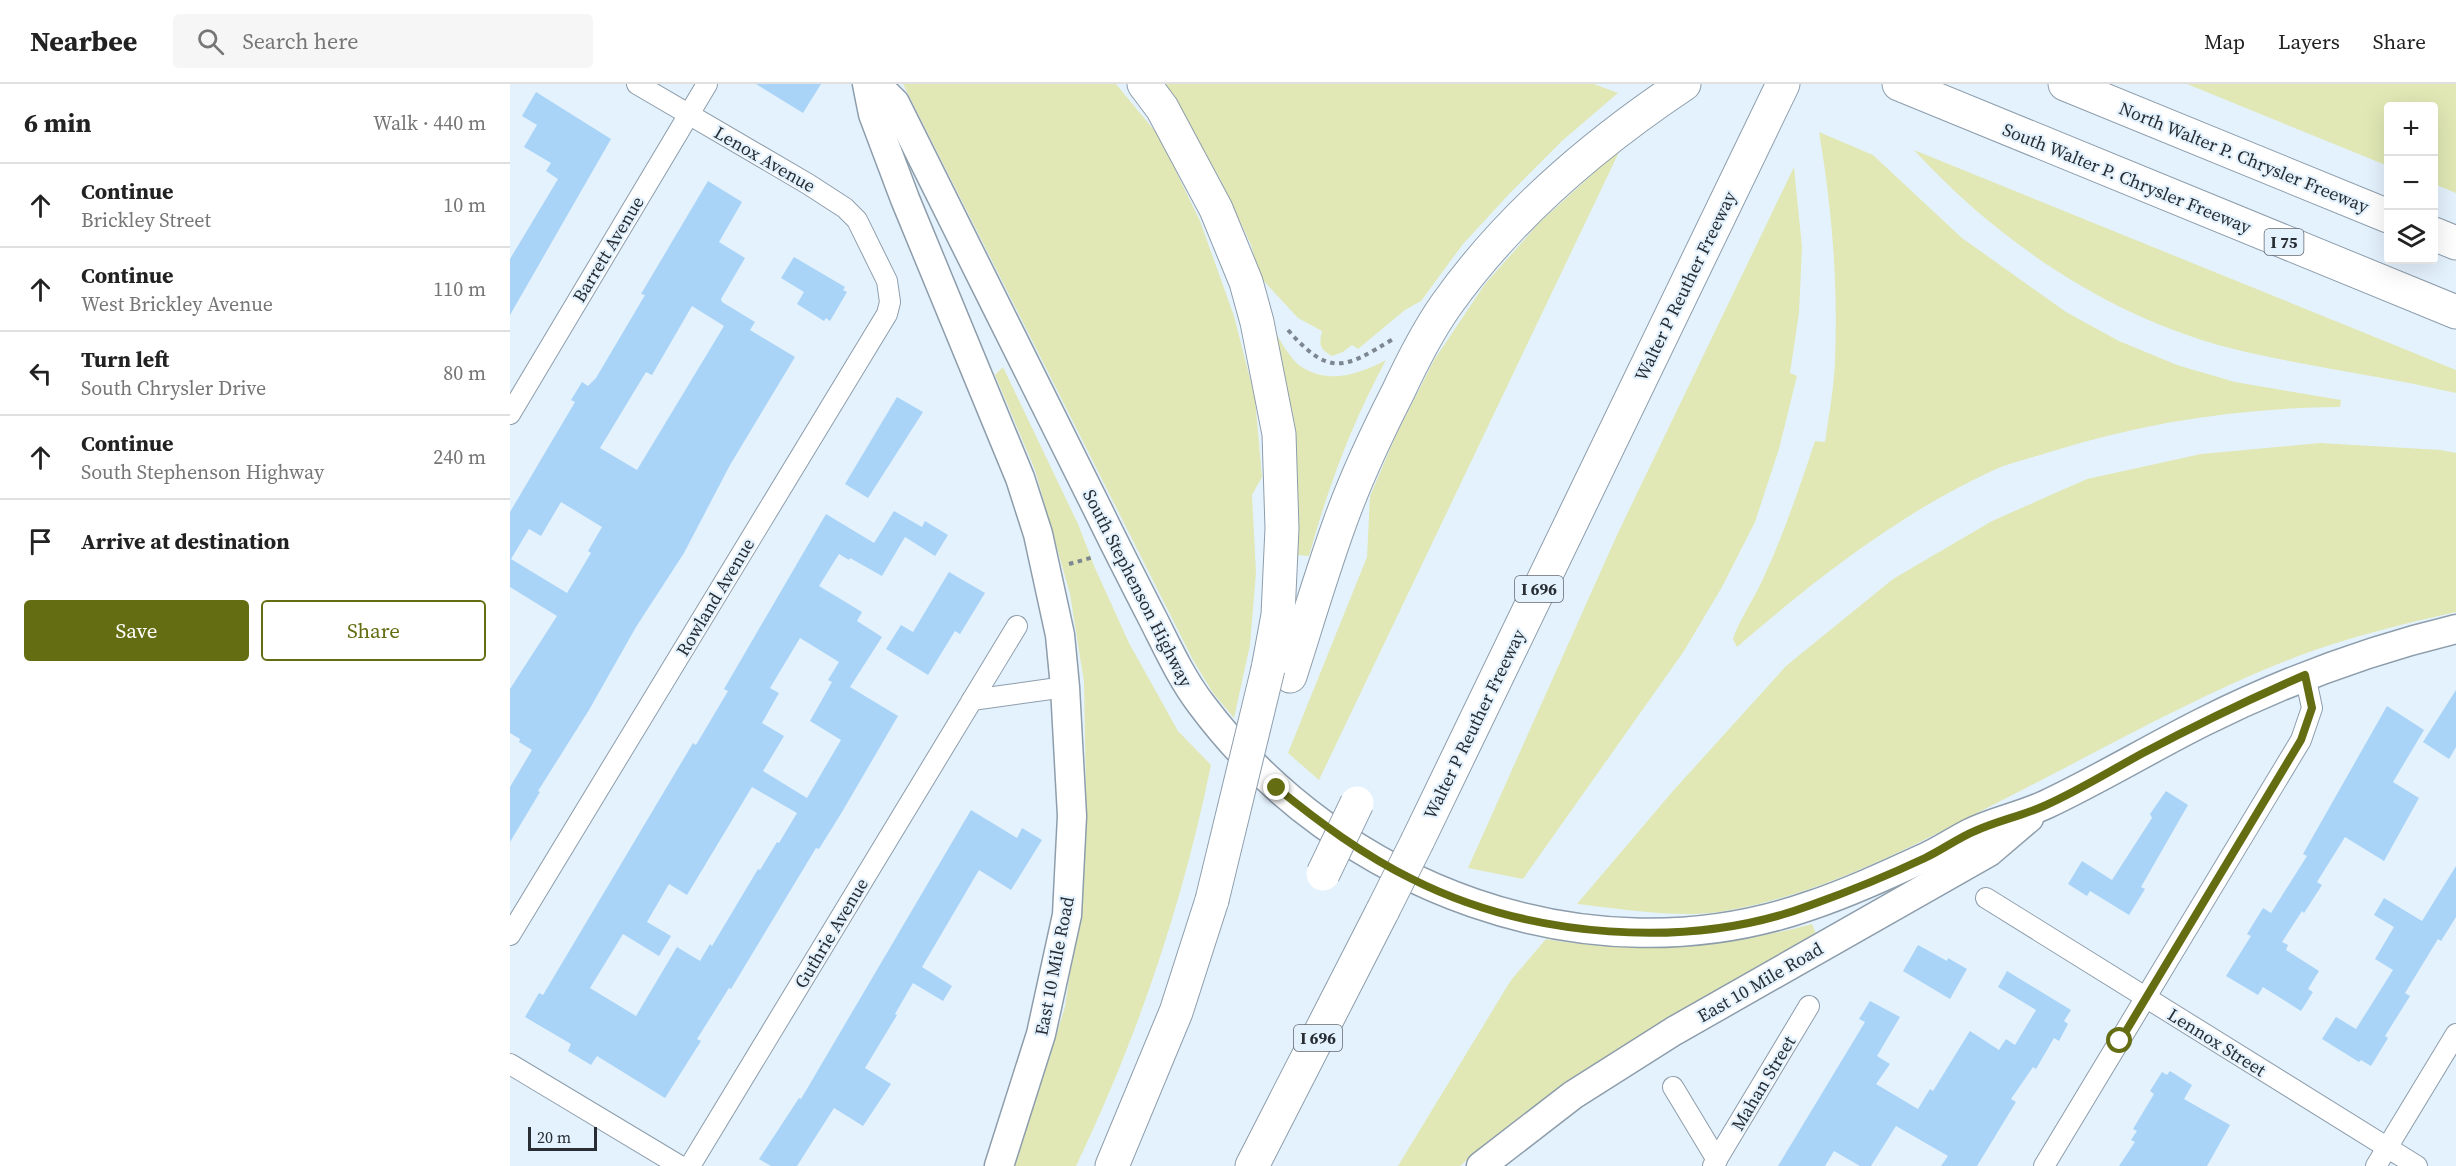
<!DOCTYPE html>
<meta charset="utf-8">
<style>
body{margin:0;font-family:"Source Serif 4",serif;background:#f6f6f6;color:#222}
.controls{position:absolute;right:18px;top:18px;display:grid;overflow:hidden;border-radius:6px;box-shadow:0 6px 24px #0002}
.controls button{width:54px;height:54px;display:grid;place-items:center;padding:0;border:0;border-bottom:2px solid #e0e0e0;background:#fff;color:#222;font:30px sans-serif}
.scale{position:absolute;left:18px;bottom:15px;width:69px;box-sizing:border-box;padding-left:6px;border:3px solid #272d33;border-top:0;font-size:16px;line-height:21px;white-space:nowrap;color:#272d33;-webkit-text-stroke:4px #e4f2fe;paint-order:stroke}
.stop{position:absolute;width:18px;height:18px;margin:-14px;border:4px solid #656d12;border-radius:50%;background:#fff}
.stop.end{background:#656d12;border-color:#fff;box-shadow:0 2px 6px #0008}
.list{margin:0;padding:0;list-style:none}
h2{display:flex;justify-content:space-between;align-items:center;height:78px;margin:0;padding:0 24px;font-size:26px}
h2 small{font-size:20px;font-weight:400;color:#767676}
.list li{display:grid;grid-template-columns:39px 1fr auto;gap:18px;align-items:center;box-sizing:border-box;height:84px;padding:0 24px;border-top:2px solid #e0e0e0}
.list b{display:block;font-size:22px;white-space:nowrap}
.list p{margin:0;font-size:20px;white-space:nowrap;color:#767676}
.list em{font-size:20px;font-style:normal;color:#767676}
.actions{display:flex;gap:12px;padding:18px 24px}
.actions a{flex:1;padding:14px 0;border:2px solid #656d12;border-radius:6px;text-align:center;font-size:21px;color:#656d12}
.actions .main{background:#656d12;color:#fff}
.icon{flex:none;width:33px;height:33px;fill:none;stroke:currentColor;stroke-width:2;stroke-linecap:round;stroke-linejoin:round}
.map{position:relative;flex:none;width:1946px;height:1082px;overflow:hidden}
header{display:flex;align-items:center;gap:36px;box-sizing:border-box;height:84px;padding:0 30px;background:#fff;border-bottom:2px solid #e0e0e0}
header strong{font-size:28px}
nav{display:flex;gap:33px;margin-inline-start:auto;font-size:21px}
.search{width:420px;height:54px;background:#f6f6f6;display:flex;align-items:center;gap:15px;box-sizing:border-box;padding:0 21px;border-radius:6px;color:#767676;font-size:22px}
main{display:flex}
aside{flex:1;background:#fff}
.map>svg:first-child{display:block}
.green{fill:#e1e8b5}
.building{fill:#a9d4f7;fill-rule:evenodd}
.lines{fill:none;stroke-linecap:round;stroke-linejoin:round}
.street-casing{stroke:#8d9dab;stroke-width:22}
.secondary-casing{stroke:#8d9dab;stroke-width:31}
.highway-casing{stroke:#8d9dab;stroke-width:35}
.path{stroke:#7d8790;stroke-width:4;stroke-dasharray:4.5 4.5;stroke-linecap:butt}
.street{stroke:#fff;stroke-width:20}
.secondary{stroke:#fff;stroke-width:28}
.highway{stroke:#fff;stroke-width:33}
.highway-bridge-casing{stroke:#8d9dab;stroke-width:35;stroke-linecap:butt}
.highway-bridge{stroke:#fff;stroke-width:33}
.route{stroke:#656d12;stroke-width:8}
.labels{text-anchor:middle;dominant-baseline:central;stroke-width:4.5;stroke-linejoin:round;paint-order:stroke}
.shield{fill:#e4f2fe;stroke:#606870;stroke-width:1.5}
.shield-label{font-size:16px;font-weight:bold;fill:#272d33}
.street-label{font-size:18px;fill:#272d33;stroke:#e4f2fe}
</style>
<header>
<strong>Nearbee</strong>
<div class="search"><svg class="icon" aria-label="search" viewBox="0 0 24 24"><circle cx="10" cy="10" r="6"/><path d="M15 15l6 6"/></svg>Search here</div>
<nav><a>Map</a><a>Layers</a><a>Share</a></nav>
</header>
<main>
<aside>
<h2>6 min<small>Walk · 440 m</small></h2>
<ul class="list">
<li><svg class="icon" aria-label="ahead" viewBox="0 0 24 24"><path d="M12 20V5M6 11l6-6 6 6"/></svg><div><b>Continue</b><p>Brickley Street</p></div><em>10 m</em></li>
<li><svg class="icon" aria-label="ahead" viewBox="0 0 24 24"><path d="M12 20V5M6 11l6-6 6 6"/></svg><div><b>Continue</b><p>West Brickley Avenue</p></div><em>110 m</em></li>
<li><svg class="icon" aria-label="left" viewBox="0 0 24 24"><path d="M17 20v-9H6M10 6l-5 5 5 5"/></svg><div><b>Turn left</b><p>South Chrysler Drive</p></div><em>80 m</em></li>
<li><svg class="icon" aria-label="ahead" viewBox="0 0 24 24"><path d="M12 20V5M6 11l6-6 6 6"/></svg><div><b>Continue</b><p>South Stephenson Highway</p></div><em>240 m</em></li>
<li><svg class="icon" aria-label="arrive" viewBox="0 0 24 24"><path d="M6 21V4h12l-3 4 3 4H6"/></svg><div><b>Arrive at destination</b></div></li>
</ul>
<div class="actions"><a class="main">Save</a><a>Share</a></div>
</aside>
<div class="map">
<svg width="1946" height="1082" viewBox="0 0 1946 1082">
<rect width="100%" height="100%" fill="#e4f2fe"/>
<!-- green -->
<g class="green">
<path d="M 393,0 L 606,0 L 649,52 L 690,137 L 724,232 L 745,314 L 752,393 L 742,411 L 746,489 L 740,561 L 724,634 L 703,609 L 683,576 Z"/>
<path d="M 656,0 L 1084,0 L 1108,9 L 1052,57 L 1001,108 L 953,160 L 911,217 L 895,226 L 848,265 L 842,261 L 833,268 L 822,272 C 809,265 809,260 812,247 L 788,234 L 750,193 L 741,161 L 710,95 Z"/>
<path d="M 1677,0 L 1946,0 L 1946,109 L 1924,100 L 1924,22 L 1878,22 L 1878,82 Z"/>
<path d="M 1309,48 L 1363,71 L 1452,154 L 1556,228 L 1609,257 L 1667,281 L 1725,298 L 1831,316 L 1830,323 C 1731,324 1635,338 1540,368 C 1521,374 1501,378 1484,386 C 1388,430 1306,495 1227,563 L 1223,555 C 1230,534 1243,517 1252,497 C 1273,452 1289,405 1305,357 L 1315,358 C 1319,331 1324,303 1325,276 C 1328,198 1322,125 1309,48 Z"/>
<path d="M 1111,64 L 809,696 L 778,669 L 857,473 L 860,412 L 886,351 L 924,276 L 975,200 L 1029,139 Z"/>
<path d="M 1404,66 L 1946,286 L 1946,309 C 1877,293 1806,284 1736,268 C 1608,239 1492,162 1404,66 Z"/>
<path d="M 1284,83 L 1292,163 L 1289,229 L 1280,289 L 1287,292 L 1269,365 L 1245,438 L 1212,503 L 1174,567 L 1013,795 L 958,784 L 1107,451 Z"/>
<path d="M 761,241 C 770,255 780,277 795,285 C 822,300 851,289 876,276 C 842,339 818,403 799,472 L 786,471 L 788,411 L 784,353 Z"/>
<path d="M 493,283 L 568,440 L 585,484 L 619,559 L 668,647 L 701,681 C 673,819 627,955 566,1082 L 505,1082 L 555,923 L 574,791 L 576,712 L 574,598 L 560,510 L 525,386 L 485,291 Z"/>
<path d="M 1810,359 L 1931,366 L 1946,369 L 1946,528 C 1894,540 1842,552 1791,571 C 1696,607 1606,658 1514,705 C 1415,755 1321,810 1209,828 C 1166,834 1111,825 1067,820 L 1162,708 L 1276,582 L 1383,495 L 1482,437 L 1577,395 L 1691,370 Z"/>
<path d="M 1302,840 L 1306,850 C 1183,921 1056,988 950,1082 L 888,1082 L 1001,896 L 1036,855 C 1127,870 1213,864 1302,840 Z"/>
</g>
<!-- building -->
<g class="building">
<path d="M 246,0 L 311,0 L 293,29 Z"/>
<path d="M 26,8 L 101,55 L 0,231 L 0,175 L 48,95 L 36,87 L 41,79 L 14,63 L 27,41 L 12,32 Z"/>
<path d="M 198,97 L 232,118 L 209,158 L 235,174 L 211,215 L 212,218 L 245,238 L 240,246 L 285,273 L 220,381 L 174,469 L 126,543 L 79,626 L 28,707 L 30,708 L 0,758 L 0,703 L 22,666 L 9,658 L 10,655 L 0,649 L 0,605 L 47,532 L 0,503 L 0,428 L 65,318 L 61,316 L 72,298 L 78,302 L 86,294 L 135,211 L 131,210 ZM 182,222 L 214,242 L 127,386 L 90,364 L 136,288 L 142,291 ZM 51,418 L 92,443 L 78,467 L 81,469 L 57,509 L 1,475 L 19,445 L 31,452 Z"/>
<path d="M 284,173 L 335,203 L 333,206 L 337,208 L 320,237 L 316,234 L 314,237 L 287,220 L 294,208 L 271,194 Z"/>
<path d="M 387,313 L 413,328 L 358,414 L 335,400 Z"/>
<path d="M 384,427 L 412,443 L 415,437 L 438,451 L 425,472 L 395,453 L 372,492 L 340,474 L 339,476 L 329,470 L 309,502 L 352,528 L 347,537 L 372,553 L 340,603 L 388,632 L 332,728 L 309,765 L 306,764 L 221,905 L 219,904 L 187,955 L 191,957 L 155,1014 L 87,972 L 81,981 L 58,967 L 61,960 L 15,933 L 29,909 L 33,911 L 183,659 L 186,661 L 218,607 L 214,605 L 316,430 L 364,459 ZM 290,554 L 329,578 L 318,596 L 322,598 L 300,637 L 331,656 L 297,714 L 253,687 L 274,652 L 252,639 L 269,609 L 260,604 ZM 242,703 L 287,729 L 269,759 L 267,758 L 250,786 L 248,785 L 202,862 L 200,860 L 190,877 L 167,863 L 126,932 L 80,904 L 113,850 L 149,872 L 161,852 L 137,838 L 159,800 L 177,811 Z"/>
<path d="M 439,488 L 475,509 L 450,550 L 445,547 L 418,591 L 376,565 L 391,541 L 403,548 Z"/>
<path d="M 1946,606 L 1946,663 L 1939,675 L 1913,658 Z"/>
<path d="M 1877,622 L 1914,646 L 1883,698 L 1909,714 L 1874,777 L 1835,753 L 1807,798 L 1812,801 L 1794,829 L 1792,827 L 1772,858 L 1778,861 L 1776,866 L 1809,887 L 1798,905 L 1803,908 L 1791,927 L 1753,903 L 1748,911 L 1716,892 L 1741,852 L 1737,850 L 1753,824 L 1761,829 L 1797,772 L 1793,770 Z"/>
<path d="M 1656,707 L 1678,721 L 1631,803 L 1635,805 L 1619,831 L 1580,807 L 1577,812 L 1558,800 L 1572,777 L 1602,796 L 1642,734 L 1640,730 Z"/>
<path d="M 461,726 L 507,754 L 512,744 L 532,756 L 501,806 L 469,786 L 412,883 L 442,902 L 433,917 L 403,899 L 385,930 L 387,931 L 355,984 L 381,1000 L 353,1042 L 324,1024 L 287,1082 L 261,1082 L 249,1075 L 289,1014 L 291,1015 Z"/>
<path d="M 1946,782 L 1946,833 L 1931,857 L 1928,855 L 1895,909 L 1900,912 L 1875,952 L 1878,954 L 1861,982 L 1851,976 L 1849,978 L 1812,955 L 1826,933 L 1846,945 L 1883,886 L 1865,875 L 1884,843 L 1864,831 L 1874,814 L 1912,837 Z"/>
<path d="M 1408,861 L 1437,877 L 1438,874 L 1457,885 L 1440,915 L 1393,887 Z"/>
<path d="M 1497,887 L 1561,926 L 1554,937 L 1558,940 L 1549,957 L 1544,954 L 1526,985 L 1523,983 L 1501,1015 L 1506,1018 L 1467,1082 L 1431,1082 L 1438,1072 L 1386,1042 L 1361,1082 L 1350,1082 L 1324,1067 L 1315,1082 L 1268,1082 L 1355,938 L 1349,935 L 1360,917 L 1390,933 L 1367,972 L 1380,980 L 1366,1000 L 1408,1025 L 1420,1005 L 1423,1007 L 1460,947 L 1489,966 L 1496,955 L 1505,961 L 1526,926 L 1488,903 Z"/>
<path d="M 1660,987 L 1682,1001 L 1674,1015 L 1720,1041 L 1697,1082 L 1609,1082 L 1625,1058 L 1621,1056 L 1627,1047 L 1623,1045 L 1644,1010 L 1640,1007 L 1652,988 L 1657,991 Z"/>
</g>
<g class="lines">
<!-- street casing -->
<g class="street-casing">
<g id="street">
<path d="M 0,330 L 197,0"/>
<path d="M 462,616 L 555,603"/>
<path d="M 1476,814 L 1907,1082"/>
<path d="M 0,851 L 377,230 L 380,218 L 377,197 L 347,136 L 335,124 L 298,100 L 127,0"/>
<path d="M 0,980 L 170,1082"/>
<path d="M 1163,1003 L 1207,1076"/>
<path d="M 180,1082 L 507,542"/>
<path d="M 1203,1082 L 1299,922"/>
<path d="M 1534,1082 L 1791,656 L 1802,624 L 1795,591"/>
<path d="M 1866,1082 L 1946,950"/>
</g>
</g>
<!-- secondary casing -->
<g class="secondary-casing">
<g id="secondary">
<path d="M 357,0 L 363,30 L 395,115 L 510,394 L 528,450 L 550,551 L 555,603 L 562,732 L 557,831 L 531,950 L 489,1082"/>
<path d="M 366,0 L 385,19 C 454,155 520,292 589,428 C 607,465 626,502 645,539 C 659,567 672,595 691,620 C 828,804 1078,899 1299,822 C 1338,809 1377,791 1414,774 C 1430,767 1444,757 1460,749 C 1484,737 1512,732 1537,720 C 1590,695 1641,664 1693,638 C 1775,597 1858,566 1946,545"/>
<path d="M 971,1082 L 1063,1011 L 1164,947 L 1479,768 L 1519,734"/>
</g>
</g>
<!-- highway casing -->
<g class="highway-casing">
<g id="highway">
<path d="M 634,0 L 652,24 L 706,125 L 736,198 L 747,238 L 769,350 L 772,444 L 768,531 L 758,585"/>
<path d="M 1389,0 L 1946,228"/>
<path d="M 1555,0 L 1878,132"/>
<path d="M 1924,150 L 1946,159"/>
<path d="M 780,592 C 796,542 811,491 829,441 C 845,396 866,351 888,308 C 902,278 917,248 936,221 C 999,132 1084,60 1174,0"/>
<path d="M 908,756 L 1273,0"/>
<path d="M 602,1082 L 666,928 L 702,816"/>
<path d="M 742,1082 L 873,826"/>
</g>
</g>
<!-- path -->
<g class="path">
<path d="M 778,246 C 819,293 834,285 883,255"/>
<path d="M 559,480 L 584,473"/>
</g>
<!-- street -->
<use href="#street" class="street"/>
<!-- secondary -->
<use href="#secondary" class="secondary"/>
<!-- highway -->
<use href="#highway" class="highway"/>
<!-- highway-bridge casing -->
<g class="highway-bridge-casing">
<g id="highway-bridge">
<path d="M 813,790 L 847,719"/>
<path d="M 702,816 L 758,585"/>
<path d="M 873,826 L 908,756"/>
</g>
</g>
<!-- highway-bridge -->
<use href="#highway-bridge" class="highway-bridge"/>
</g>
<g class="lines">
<!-- route -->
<path class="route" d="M 767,704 C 809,738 853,771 902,795 C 1019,854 1178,867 1301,821 C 1340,807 1379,791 1415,774 C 1432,766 1448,754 1465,747 C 1487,737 1511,732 1534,722 C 1568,707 1600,687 1633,669 C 1686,641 1740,615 1795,591 L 1802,624 L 1791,656 L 1610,957"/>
</g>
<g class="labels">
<!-- shield labels -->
<g class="shield">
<rect x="1754.5" y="145" width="39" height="26" rx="4.5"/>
<rect x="1005" y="492" width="48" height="26" rx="4.5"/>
<rect x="784" y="941" width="48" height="26" rx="4.5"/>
</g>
<g class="shield-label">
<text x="1774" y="158">I 75</text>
<text x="1029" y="505">I 696</text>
<text x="808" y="954">I 696</text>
</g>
<!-- street labels -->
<g class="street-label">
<text transform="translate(1734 73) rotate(22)">North Walter P. Chrysler Freeway</text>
<text transform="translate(255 75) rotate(30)">Lenox Avenue</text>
<text transform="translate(1617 94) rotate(22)">South Walter P. Chrysler Freeway</text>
<text transform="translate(98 165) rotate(-59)">Barrett Avenue</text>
<text transform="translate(1175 202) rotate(-64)">Walter P Reuther Freeway</text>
<text transform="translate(628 504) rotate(63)">South Stephenson Highway</text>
<text transform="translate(205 513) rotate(-59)">Rowland Avenue</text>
<text transform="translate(964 640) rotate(-64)">Walter P Reuther Freeway</text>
<text transform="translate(321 849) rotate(-59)">Guthrie Avenue</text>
<text transform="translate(544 882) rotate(-79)">East 10 Mile Road</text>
<text transform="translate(1250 898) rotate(-30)">East 10 Mile Road</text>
<text transform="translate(1707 958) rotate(32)">Lennox Street</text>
<text transform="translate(1253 999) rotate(-59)">Mahan Street</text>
</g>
</g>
</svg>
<div class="controls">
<button>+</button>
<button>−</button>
<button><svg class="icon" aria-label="layers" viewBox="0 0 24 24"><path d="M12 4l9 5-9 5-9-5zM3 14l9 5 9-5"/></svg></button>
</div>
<div class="scale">20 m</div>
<div class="stop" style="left:1610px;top:957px"></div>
<div class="stop end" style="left:767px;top:704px"></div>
</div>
</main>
